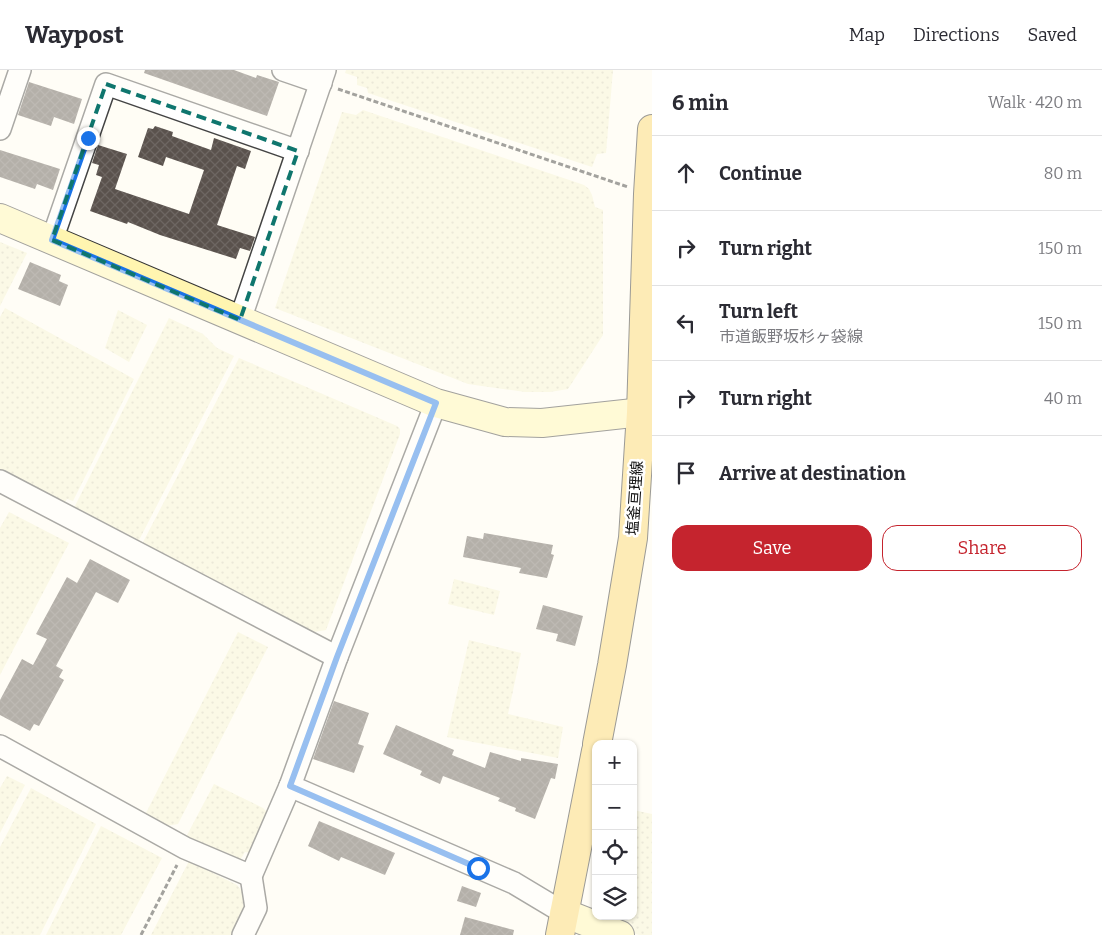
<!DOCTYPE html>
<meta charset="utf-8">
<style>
body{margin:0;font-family:Bitter,"Noto Sans JP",serif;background:#f7f7f7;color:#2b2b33}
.controls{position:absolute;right:15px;bottom:15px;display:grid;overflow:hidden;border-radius:10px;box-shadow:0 1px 4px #0004}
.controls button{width:45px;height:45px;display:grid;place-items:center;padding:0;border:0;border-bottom:1px solid #e1e1e2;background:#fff;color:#2b2b33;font:25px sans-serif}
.stop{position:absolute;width:15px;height:15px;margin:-11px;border:4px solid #1a73e8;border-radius:50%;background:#fff}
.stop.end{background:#1a73e8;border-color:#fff;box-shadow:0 1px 5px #0008}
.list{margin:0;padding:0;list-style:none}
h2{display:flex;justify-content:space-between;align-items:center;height:65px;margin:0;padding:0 20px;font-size:21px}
h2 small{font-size:16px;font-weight:400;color:#7c7c81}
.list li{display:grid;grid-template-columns:32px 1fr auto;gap:15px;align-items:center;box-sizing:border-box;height:75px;padding:0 20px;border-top:1px solid #e1e1e2}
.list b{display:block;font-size:19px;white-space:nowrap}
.list p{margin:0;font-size:16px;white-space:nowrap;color:#7c7c81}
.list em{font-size:16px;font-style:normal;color:#7c7c81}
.actions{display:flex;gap:10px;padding:15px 20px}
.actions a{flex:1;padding:11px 0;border:1px solid #c5242e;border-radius:15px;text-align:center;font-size:18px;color:#c5242e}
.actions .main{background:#c5242e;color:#fff}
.icon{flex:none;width:28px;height:28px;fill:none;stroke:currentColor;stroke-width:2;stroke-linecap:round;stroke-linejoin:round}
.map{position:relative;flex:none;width:652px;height:865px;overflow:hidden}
header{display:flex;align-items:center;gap:30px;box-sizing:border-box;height:70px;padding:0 25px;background:#fff;border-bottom:1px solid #e1e1e2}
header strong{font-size:24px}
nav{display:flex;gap:28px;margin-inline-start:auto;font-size:18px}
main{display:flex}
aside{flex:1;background:#fff}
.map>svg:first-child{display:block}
.farmland{fill:url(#farmland-dots)}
.building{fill:url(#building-cross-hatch)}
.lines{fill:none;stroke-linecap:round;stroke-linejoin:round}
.street-casing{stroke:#444;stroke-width:24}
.secondary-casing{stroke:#333;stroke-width:30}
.primary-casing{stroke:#222;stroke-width:30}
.path{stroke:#333;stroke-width:3;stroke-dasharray:5 2.5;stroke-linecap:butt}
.street{stroke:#fff;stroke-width:21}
.secondary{stroke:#fff5b0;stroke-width:28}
.primary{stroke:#fad569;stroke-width:28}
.route{stroke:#1a73e8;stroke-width:6}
.marked{fill:none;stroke:#0f766e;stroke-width:4;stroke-dasharray:10 6;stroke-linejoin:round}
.labels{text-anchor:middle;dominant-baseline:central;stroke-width:5;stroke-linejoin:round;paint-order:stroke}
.street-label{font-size:15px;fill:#111;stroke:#fff}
</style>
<header>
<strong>Waypost</strong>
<nav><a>Map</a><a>Directions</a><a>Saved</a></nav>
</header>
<main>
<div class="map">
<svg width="652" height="865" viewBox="0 0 652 865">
<defs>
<pattern id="farmland-dots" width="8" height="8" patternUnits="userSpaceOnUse" patternTransform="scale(1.25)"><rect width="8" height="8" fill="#f6f3d3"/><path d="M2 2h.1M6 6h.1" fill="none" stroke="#d2cfb4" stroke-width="1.8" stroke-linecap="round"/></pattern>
<pattern id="building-cross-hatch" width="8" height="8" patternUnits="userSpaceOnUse" patternTransform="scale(1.25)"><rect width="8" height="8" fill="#5a524d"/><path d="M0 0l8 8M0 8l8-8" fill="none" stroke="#6d6662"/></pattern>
</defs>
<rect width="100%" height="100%" fill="#fffdf5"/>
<!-- farmland -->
<g class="farmland">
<path d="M 346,0 L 613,0 L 606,83 L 597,84 L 592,97 L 368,23 L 367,18 L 357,15 L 357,7 L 345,3 Z"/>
<path d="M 363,40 L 584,115 L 589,119 L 592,125 L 595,137 L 603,140 L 603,265 L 568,319 L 550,322 L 525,322 L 468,314 L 275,238 L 342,42 L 356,45 Z"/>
<path d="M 0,172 L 27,183 L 0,236 Z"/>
<path d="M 5,238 L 134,309 L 73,431 L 67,429 L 63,435 L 0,403 L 0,247 Z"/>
<path d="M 118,240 L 147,255 L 129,292 L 105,278 Z"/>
<path d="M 169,248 L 203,264 L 217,278 L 234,286 L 137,474 L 73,440 Z"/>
<path d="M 239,288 L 397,356 L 400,359 L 400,364 L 326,560 L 308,563 L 141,476 Z"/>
<path d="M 9,442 L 69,473 L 0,605 L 0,458 Z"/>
<path d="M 454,509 L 500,521 L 494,545 L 448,534 Z"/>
<path d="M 238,562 L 268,577 L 178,754 L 166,756 L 145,745 Z"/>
<path d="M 469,570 L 521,583 L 508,644 L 563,657 L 558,688 L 447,667 Z"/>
<path d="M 7,706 L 25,715 L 0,763 L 0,718 Z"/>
<path d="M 214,714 L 263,738 L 268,743 L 251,783 L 245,782 L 239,792 L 186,767 Z"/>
<path d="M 31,718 L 96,754 L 40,865 L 0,865 L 0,777 Z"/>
<path d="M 633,740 L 652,744 L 652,865 L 639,865 L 627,861 L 618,846 L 633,846 Z"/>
<path d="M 101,756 L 162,788 L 121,865 L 46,865 Z"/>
<path d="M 189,791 L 237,815 L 242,821 L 244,828 L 244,840 L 234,865 L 151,865 Z"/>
</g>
<!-- building -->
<g class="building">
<path d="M 145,0 L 234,0 L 256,8 L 257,5 L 279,12 L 267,46 L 144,3 Z"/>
<path d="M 29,12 L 82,29 L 74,54 L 54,47 L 51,56 L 18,45 Z"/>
<path d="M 155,56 L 173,62 L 172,66 L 211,80 L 214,68 L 251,81 L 245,99 L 237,96 L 217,155 L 255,167 L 250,181 L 240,178 L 236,189 L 160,165 L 128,152 L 127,154 L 90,141 L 102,107 L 96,105 L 99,95 L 92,93 L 98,75 L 127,84 L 115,119 L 189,144 L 204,100 L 166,87 L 163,96 L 138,87 L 148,58 L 153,59 Z"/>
<path d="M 0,80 L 60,99 L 53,120 L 37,114 L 35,119 L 0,107 Z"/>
<path d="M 30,192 L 61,205 L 59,211 L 68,215 L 60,236 L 18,219 Z"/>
<path d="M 484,463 L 553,475 L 551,484 L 554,485 L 547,508 L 519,503 L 521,498 L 463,487 L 467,466 L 483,469 Z"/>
<path d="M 90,489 L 130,510 L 118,533 L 96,522 L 56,596 L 63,600 L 59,607 L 64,610 L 39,656 L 34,654 L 30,661 L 0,645 L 0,630 L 22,589 L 33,595 L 47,569 L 36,564 L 67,507 L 77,513 Z"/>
<path d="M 543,535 L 583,546 L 575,576 L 556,571 L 558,564 L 536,559 Z"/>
<path d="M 334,631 L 369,643 L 358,674 L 364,676 L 354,703 L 313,689 Z"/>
<path d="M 396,655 L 454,680 L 452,685 L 485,698 L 490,682 L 521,691 L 521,688 L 558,694 L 555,709 L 551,708 L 535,749 L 515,741 L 516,738 L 498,731 L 500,728 L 443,706 L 440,714 L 420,705 L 422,701 L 383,684 Z"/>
<path d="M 319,751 L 395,783 L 385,805 L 341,787 L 339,791 L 308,776 Z"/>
<path d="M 462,816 L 481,823 L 476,837 L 457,831 Z"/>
<path d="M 465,847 L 514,860 L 513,865 L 460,865 Z"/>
</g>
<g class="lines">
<!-- street casing -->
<g class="street-casing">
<g id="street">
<path d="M 283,0 L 321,13"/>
<path d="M 0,59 L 20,0"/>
<path d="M 52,170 L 106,14 L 298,81"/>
<path d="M 240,250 L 325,0"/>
<path d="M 0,411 L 337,587"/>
<path d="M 0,676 L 185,778 L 251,806 L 290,716 L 337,587 L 436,333"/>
<path d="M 290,716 L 514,813 L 564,843"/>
<path d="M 243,865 L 256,838 L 251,806"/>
</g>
</g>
<!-- secondary casing -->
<g class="secondary-casing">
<g id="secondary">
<path d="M 0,148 L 436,333 L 505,352 L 542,353 L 652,341"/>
<path d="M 564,843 L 620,865"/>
</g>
</g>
<!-- primary casing -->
<g class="primary-casing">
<g id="primary">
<path d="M 597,674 L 612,595 L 633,468 L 641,343 L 648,124 L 652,59"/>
<path d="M 560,865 L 596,681"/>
</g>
</g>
<!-- path -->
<g class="path">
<path d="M 338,19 L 628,117"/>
<path d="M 141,865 L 177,795"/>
</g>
<!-- street -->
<use href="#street" class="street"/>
<!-- secondary -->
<use href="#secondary" class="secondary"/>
<!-- primary -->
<use href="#primary" class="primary"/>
</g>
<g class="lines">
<!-- route -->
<path class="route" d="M 88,68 L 52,170 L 436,333 L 337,587 L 290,716 L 478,798"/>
</g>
<!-- marked area -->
<path d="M0 0H652V865H0ZM 106,14 L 298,81 L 240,250 L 52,170 Z" fill="#fffdf5" fill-opacity=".55" fill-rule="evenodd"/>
<path class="marked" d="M 106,14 L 298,81 L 240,250 L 52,170 Z"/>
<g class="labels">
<!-- street labels -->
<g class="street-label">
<text transform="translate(635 428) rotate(-86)">塩釜亘理線</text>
</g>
</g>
</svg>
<div class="controls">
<button>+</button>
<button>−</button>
<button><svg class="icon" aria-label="locate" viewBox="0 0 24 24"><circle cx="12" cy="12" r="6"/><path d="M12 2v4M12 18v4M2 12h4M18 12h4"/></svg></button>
<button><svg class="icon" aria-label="layers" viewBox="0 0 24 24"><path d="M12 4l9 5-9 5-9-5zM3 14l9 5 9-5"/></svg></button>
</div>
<div class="stop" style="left:478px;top:798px"></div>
<div class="stop end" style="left:88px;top:68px"></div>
</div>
<aside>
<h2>6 min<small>Walk · 420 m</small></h2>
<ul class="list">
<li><svg class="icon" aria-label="ahead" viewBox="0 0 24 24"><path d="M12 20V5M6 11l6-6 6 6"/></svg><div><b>Continue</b></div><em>80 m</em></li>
<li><svg class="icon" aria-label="right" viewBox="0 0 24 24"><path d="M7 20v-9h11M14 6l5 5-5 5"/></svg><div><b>Turn right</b></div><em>150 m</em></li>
<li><svg class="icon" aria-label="left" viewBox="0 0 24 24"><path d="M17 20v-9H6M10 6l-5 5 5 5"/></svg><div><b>Turn left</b><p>市道飯野坂杉ヶ袋線</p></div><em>150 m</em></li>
<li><svg class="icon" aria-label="right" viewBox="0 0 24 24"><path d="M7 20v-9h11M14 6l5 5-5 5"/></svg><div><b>Turn right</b></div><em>40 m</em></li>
<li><svg class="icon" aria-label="arrive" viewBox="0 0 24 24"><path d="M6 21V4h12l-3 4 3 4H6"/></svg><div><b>Arrive at destination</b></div></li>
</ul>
<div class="actions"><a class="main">Save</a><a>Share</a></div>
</aside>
</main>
